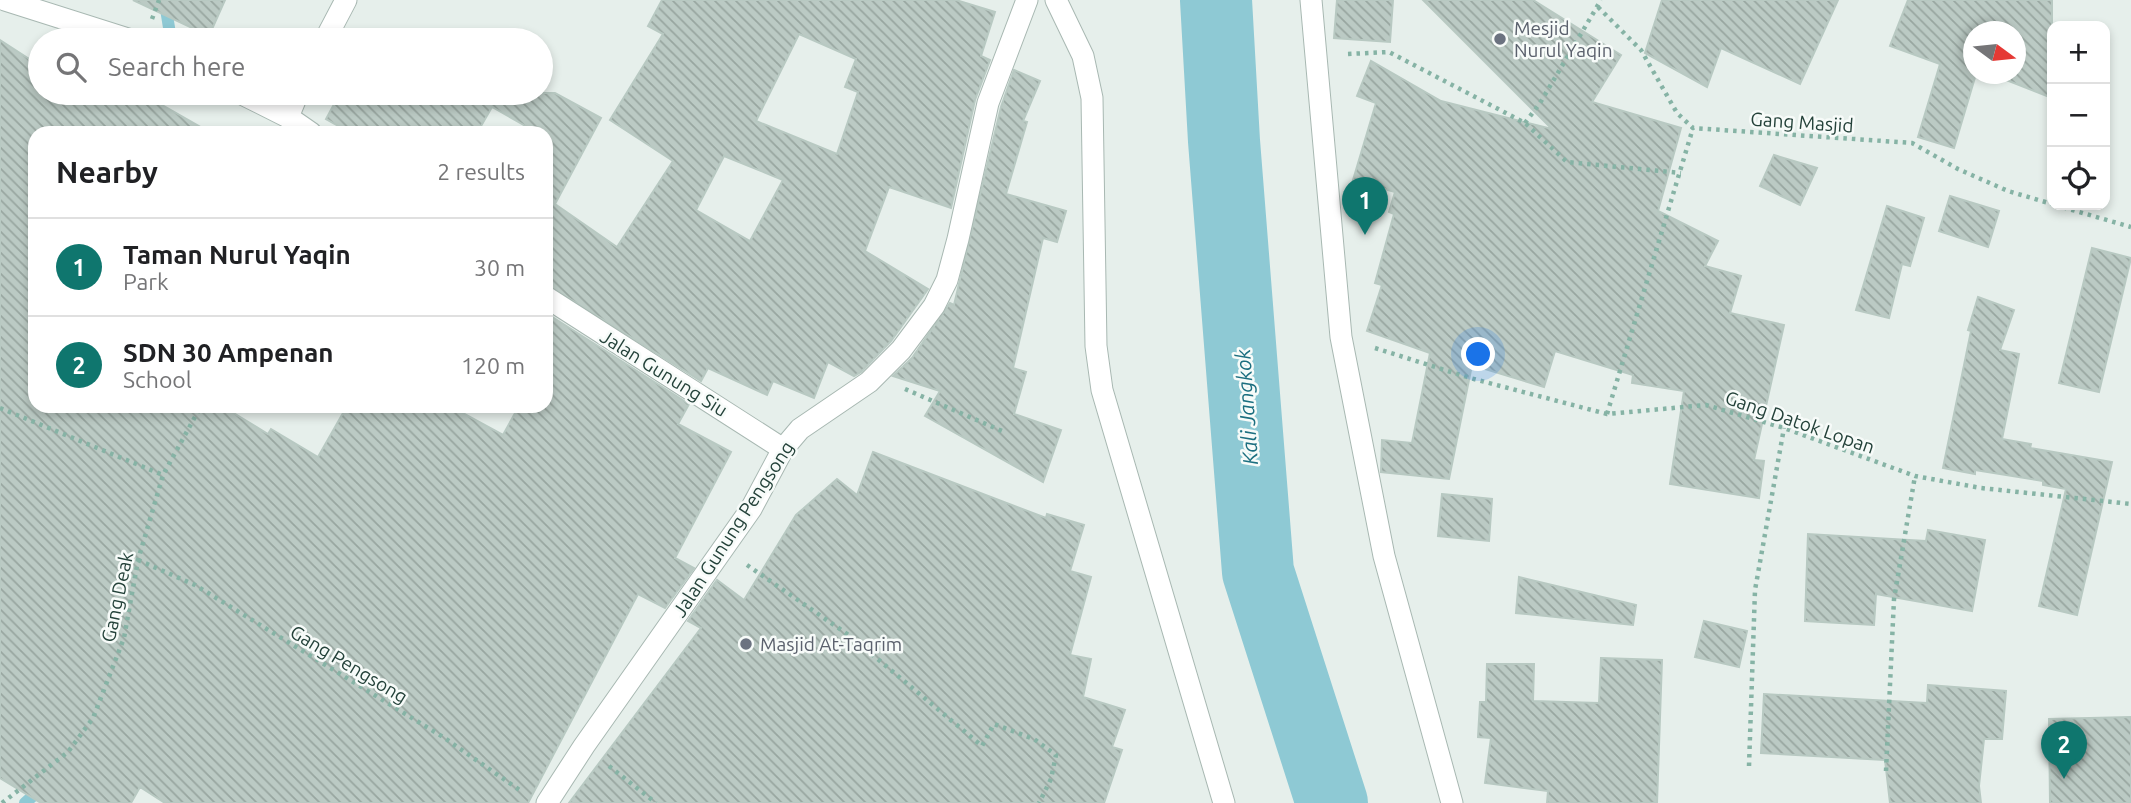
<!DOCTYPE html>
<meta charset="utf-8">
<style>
body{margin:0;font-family:Ubuntu,sans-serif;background:#f6f6f6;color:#202124}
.controls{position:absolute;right:21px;top:21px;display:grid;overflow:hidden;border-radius:14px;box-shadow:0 4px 10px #0003}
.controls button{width:63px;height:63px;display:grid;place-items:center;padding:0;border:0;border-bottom:2px solid #e0e0e0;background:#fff;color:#202124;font:35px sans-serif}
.compass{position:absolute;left:1963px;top:21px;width:63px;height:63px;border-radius:50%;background:#fff;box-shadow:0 4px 10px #0003;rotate:105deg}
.you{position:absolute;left:1479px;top:355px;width:24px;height:24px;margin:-18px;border:5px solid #fff;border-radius:50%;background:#1a73e8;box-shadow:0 0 0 10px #1a73e833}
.badge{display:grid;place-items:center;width:46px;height:46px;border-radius:50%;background:#0f766e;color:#fff;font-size:23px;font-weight:700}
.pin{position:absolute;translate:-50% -58px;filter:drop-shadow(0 2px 4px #0008)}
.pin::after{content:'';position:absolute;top:37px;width:24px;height:21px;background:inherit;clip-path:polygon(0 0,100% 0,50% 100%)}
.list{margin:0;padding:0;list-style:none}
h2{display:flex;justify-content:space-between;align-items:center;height:91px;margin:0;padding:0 28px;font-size:30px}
h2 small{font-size:23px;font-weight:400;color:#757577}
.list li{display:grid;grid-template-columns:46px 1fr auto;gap:21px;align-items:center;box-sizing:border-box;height:98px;padding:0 28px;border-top:2px solid #e0e0e0}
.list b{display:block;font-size:26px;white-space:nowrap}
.list p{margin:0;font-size:23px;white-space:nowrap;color:#757577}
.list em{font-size:23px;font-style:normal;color:#757577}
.icon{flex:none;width:38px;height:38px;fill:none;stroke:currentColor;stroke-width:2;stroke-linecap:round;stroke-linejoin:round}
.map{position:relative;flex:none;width:2131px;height:803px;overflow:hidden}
.search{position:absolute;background:#fff;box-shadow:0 4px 10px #0003;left:28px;top:28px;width:525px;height:77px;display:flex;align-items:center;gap:18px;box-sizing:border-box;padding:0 24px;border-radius:38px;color:#757577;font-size:26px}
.panel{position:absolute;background:#fff;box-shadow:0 4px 10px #0003;left:28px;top:126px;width:525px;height:287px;border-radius:21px}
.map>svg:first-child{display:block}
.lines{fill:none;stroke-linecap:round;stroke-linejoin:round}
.stream{stroke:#8ec9d4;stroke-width:12}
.river{stroke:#8ec9d4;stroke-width:72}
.building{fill:url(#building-back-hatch);stroke:#b8c9c2;stroke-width:2;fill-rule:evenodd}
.minor-casing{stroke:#a8b8b2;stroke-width:23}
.path{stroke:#86b3a5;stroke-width:4.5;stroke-dasharray:3.5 5;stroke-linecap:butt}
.minor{stroke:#fff;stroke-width:21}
.worship-dot{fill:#6b7280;stroke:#f7fbf9;stroke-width:2.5}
.labels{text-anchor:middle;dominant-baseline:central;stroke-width:5;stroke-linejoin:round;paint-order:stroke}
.worship-label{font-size:19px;fill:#5b616d;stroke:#f7fbf9;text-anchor:start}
.street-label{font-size:19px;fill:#24423a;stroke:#f7fbf9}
.water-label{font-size:21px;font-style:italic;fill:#1c6f80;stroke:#f7fbf9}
</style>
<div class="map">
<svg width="2131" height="803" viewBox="0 0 2131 803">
<defs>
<pattern id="building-back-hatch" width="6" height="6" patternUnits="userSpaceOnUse" patternTransform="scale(1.75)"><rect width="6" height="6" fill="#bbcac4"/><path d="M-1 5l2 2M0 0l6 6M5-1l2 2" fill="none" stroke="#98a6a0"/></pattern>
</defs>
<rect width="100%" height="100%" fill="#e6efeb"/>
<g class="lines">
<!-- stream -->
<g class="stream">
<path d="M 170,0 L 166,9 L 171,40"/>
<path d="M 25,803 L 43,787"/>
</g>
<!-- river -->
<path class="river" d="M 1216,0 L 1224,141 L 1258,572 L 1332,803"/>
</g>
<!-- building -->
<g class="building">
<path d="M 133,0 L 225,0 L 209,36 Z"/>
<path d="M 662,0 L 956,0 L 995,12 L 981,56 L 990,60 L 975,100 L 951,208 L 889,187 L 865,251 L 928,289 L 891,341 L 861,372 L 854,376 L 828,362 L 814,398 L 773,381 L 767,395 L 708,368 L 701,381 L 546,284 L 546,133 L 538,133 L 492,107 L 477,133 L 351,133 L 326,119 L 340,93 L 555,93 L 601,118 L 555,204 L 617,247 L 673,161 L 610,120 L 663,34 L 648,26 ZM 799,34 L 856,59 L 845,87 L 858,92 L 837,154 L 756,121 ZM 724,156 L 783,180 L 750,241 L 696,210 Z"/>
<path d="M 1337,0 L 1393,0 L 1390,42 L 1334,38 Z"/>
<path d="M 1423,0 L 1533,0 L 1621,55 L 1592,102 L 1681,128 L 1658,211 L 1718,241 L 1705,266 L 1741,276 L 1730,313 L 1784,325 L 1754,460 L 1764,461 L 1759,498 L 1670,484 L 1684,391 L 1632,383 L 1633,375 L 1555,351 L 1544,387 L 1472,365 L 1449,479 L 1381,472 L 1382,440 L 1412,443 L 1430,353 L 1367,331 L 1382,285 L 1375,283 L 1394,214 L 1389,212 L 1395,192 L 1353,180 L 1376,103 L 1357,96 L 1371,61 L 1441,101 L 1552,129 Z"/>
<path d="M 1662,0 L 1838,0 L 1800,84 L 1721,48 L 1707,87 L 1645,53 Z"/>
<path d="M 1908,0 L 2052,0 L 2052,98 L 1991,74 L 2015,74 L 2015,32 L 1973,32 L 1973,74 L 1976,74 L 1954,148 L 1918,137 L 1940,64 L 1890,46 Z"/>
<path d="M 0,40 L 40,66 L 40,93 L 141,93 L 211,133 L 35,133 L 35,406 L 222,406 L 268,434 L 271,429 L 318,457 L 347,406 L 450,406 L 503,435 L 519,406 L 546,406 L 546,313 L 689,404 L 678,424 L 731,452 L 675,558 L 694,568 L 665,608 L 638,594 L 528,803 L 165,803 L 140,787 L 131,803 L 41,803 L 0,778 Z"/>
<path d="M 1014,70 L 1040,81 L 1023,121 L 1027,122 L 1006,194 L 1066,211 L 1057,242 L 1043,238 L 1013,368 L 1026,372 L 1014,414 L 1061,430 L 1043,482 L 925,416 L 940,391 L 893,376 L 912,358 L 950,303 L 954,305 L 1001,107 Z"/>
<path d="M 1774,155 L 1817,168 L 1800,205 L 1760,186 Z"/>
<path d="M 1950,196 L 1999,211 L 1988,247 L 1939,231 Z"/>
<path d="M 1887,206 L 1924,218 L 1910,266 L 1902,264 L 1889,318 L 1856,310 Z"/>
<path d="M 2092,248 L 2131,258 L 2099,392 L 2059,383 Z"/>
<path d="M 1978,297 L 2014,310 L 2000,350 L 2019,354 L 2002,439 L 2031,444 L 2030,448 L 2112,462 L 2077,615 L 2039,606 L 2066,489 L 2043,485 L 2043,481 L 1975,470 L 1975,474 L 1943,468 L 1971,331 L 1968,330 Z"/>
<path d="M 873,452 L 1046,518 L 1047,514 L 1084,525 L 1070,571 L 1091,577 L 1070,655 L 1091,659 L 1083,697 L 1125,710 L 1112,747 L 1122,750 L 1104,803 L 569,803 L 701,628 L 688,621 L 717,580 L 744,600 L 796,515 L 837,479 L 857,495 Z"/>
<path d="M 1442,494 L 1492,499 L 1489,541 L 1438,536 Z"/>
<path d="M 1928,530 L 1985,540 L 1972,611 L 1876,594 L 1874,625 L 1805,621 L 1808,534 L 1926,541 Z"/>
<path d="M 1519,577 L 1636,605 L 1633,625 L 1516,613 Z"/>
<path d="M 1704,621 L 1747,631 L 1739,667 L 1695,657 Z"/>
<path d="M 1601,658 L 1662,660 L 1657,803 L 1547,803 L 1548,791 L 1485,783 L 1491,738 L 1478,737 L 1480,702 L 1486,702 L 1487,664 L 1534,664 L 1533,701 L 1599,703 Z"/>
<path d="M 1928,685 L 2006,691 L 2002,739 L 1984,739 L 1979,786 L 1981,803 L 1890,803 L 1885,760 L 1761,753 L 1764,694 L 1927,703 Z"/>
<path d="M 2131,717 L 2131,803 L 2050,803 L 2049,719 Z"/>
</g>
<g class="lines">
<!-- minor casing -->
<g class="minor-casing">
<g id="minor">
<path d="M 5,0 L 131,40"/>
<path d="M 1056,0 L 1083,56 L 1092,98 L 1096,346 L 1102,390 L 1224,803"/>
<path d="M 1311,0 L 1341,337 L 1384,556 L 1452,803"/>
<path d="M 325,40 L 346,0"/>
<path d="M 240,93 L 288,117 L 311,133"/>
<path d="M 288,117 L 298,93"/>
<path d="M 546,297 L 783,449"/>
<path d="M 547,803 L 584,746 L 751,509 L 783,449 L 800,429 L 869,382 L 901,350 L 934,306 L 947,280 L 958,239 L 988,103 L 1027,0"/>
</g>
</g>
<!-- path -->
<g class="path">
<path d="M 1598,7 L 1641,50 L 1677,113 L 1693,128 L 1912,143 L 1958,169 L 2008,191 L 2052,204"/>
<path d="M 152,19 L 159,0"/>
<path d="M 1348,54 L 1389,52 L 1525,123 L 1567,162 L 1681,173"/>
<path d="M 1525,123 L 1540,103 L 1601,0"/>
<path d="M 2055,205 L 2131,227"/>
<path d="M 1375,348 L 1470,378 L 1607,414 L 1706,405 L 1784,428 L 1915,476 L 1981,488 L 2131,504"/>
<path d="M 905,389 L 1002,431"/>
<path d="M 0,408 L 163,475"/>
<path d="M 1607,414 L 1693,128"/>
<path d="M 138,560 L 195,585 L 443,737 L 521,791"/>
<path d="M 747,565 L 850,636 L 982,746 L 994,724 L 1034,739 L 1056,755 L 1051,779 L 1039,803"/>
<path d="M 609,766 L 656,803"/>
<path d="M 1749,766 L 1755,590 L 1784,428"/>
<path d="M 1886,771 L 1894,599 L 1915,476"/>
<path d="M 2,803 L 68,752 L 93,718 L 124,638 L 138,560 L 163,475 L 201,406"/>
</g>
<!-- minor -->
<use href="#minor" class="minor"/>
</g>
<!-- markers -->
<g class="worship-dot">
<circle cx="1500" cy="39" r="7"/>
<circle cx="746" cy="644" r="7"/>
</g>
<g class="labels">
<!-- worship labels -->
<g class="worship-label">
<text x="1514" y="28">Mesjid<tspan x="1514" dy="22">Nurul Yaqin</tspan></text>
<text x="760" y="644">Masjid At-Taqrim</text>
</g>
<!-- street labels -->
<g class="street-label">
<text transform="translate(1802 122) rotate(4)">Gang Masjid</text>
<text transform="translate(664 373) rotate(32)">Jalan Gunung Siu</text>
<text transform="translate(1800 422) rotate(19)">Gang Datok Lopan</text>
<text transform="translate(733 529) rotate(-57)">Jalan Gunung Pengsong</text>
<text transform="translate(117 597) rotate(-78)">Gang Deak</text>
<text transform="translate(349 664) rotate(31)">Gang Pengsong</text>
</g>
<!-- water labels -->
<g class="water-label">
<text transform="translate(1246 407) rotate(-94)">Kali Jangkok</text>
</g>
</g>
</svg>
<div class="controls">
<button>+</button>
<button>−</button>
<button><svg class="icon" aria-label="locate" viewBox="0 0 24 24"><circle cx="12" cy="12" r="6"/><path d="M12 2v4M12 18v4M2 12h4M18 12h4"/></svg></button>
</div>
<svg class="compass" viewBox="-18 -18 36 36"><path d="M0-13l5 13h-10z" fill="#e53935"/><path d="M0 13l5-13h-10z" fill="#757577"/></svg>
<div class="you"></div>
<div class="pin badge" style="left:1365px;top:235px">1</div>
<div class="pin badge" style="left:2064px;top:779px">2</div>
<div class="search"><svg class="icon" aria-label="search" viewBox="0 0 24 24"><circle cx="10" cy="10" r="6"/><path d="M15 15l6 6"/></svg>Search here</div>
<section class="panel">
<h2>Nearby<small>2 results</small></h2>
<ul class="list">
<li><span class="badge">1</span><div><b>Taman Nurul Yaqin</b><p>Park</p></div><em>30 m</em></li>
<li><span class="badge">2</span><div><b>SDN 30 Ampenan</b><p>School</p></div><em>120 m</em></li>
</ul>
</section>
</div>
